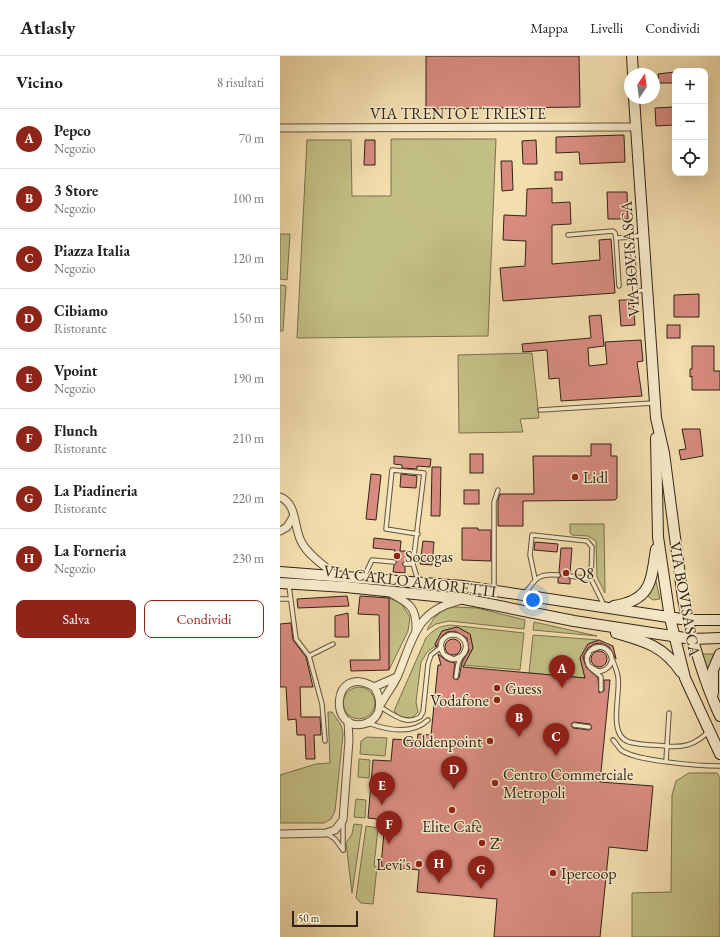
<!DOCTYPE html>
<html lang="it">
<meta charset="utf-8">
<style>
body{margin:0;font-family:"EB Garamond",serif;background:#f2f2f2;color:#222}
.controls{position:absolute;right:12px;top:12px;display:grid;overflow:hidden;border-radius:8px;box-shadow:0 4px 16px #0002}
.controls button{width:36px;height:36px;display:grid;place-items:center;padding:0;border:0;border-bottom:1px solid #e0e0e0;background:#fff;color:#222;font:20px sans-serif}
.compass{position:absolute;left:344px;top:12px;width:36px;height:36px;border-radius:50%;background:#fff;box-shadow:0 4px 16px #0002;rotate:13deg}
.scale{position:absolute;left:12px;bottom:10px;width:66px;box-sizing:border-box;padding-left:4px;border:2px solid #312318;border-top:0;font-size:11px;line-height:14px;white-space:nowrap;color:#312318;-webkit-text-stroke:3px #f7eaca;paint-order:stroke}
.you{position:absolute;left:253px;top:544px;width:14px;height:14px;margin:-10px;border:3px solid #fff;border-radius:50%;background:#1a73e8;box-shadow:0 0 0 6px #1a73e833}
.badge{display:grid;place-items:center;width:26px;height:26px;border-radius:50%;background:#8f2418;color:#fff;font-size:13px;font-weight:700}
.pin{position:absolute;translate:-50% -33px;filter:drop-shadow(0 1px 2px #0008)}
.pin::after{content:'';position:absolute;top:21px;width:14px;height:12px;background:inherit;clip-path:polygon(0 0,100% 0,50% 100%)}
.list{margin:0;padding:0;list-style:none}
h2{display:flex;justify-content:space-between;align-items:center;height:52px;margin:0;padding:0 16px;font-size:17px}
h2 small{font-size:13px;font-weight:400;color:#767676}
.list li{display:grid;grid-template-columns:26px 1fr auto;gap:12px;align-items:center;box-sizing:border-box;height:60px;padding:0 16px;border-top:1px solid #e0e0e0}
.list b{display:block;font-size:15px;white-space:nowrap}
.list p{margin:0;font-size:13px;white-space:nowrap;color:#767676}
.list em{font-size:13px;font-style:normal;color:#767676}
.actions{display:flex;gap:8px;padding:12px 16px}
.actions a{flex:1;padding:9px 0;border:1px solid #8f2418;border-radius:8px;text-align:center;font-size:14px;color:#8f2418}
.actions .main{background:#8f2418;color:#fff}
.icon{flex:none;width:22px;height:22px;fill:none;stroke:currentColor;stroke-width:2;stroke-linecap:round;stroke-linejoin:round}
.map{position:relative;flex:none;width:440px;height:881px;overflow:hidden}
header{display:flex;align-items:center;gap:24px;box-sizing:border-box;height:56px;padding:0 20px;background:#fff;border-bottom:1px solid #e0e0e0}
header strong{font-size:19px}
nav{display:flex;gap:22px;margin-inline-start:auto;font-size:14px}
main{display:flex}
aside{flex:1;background:#fff}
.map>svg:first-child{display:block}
.green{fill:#c2bf85;stroke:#7a714e}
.building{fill:#d88c80;stroke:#312318;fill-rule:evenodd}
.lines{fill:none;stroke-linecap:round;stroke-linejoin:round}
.lane-casing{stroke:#62523e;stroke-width:5.5}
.street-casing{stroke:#62523e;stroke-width:9}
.secondary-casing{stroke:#312318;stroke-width:12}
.lane{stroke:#f7eaca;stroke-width:3.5}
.street{stroke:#f7eaca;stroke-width:7}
.secondary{stroke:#f7eaca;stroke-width:10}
.poi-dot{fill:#8f2418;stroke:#f7eaca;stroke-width:1.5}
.labels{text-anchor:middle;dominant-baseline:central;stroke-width:3;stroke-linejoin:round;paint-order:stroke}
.street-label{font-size:16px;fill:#312318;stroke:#f7eaca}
.poi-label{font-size:16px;fill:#312318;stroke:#f7eaca;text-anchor:start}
</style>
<header>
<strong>Atlasly</strong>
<nav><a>Mappa</a><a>Livelli</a><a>Condividi</a></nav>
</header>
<main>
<aside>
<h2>Vicino<small>8 risultati</small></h2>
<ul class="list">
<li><span class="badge">A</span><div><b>Pepco</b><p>Negozio</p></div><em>70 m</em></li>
<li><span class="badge">B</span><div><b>3 Store</b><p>Negozio</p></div><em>100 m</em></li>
<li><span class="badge">C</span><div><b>Piazza Italia</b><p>Negozio</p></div><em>120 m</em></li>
<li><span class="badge">D</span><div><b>Cibiamo</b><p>Ristorante</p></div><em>150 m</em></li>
<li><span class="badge">E</span><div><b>Vpoint</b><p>Negozio</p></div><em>190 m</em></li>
<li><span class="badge">F</span><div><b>Flunch</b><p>Ristorante</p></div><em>210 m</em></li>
<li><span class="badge">G</span><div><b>La Piadineria</b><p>Ristorante</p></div><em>220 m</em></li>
<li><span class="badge">H</span><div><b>La Forneria</b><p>Negozio</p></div><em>230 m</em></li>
</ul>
<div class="actions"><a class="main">Salva</a><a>Condividi</a></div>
</aside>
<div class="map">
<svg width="440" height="881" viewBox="0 0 440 881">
<rect width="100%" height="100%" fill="#f3deae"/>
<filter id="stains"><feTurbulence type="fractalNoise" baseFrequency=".005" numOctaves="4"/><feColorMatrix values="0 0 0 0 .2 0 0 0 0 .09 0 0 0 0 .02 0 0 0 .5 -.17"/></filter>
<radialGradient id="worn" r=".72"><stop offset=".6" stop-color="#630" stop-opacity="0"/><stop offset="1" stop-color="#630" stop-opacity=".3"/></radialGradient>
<!-- green -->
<g class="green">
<path d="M 111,83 L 216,83 L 208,280 L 17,282 L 27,84 L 71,84 L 72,140 L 111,140 Z"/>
<path d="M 0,178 L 10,178 L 7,224 L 0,223 Z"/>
<path d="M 0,229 L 6,230 L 3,275 L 0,275 Z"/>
<path d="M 252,297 L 259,362 L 240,363 L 243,376 L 179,377 L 178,299 Z"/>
<path d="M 290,468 L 324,468 L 325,537 L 317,521 L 316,485 L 308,480 L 292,479 L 290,477 Z"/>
<path d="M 375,521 L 380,543 L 373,544 L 365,538 Z"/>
<path d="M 109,542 L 121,547 L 130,561 L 128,575 L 109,614 Z"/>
<path d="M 173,551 L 197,552 L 245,564 L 244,573 L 169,565 L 156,568 L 147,574 C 153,562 159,554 173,551 Z"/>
<path d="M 254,566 L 317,580 L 253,574 Z"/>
<path d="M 170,569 L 244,577 L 240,614 L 182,609 L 183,603 L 186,605 L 193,592 L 190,578 L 177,571 L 162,575 L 156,590 L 148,595 L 141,606 L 136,646 L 138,656 L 132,662 L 120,661 L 114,655 L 146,582 C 153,574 159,570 170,569 Z"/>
<path d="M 253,579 L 319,584 L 308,588 L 300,602 L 306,622 L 249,617 Z"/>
<path d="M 422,598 L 435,598 L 429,616 L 428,615 Z"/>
<circle cx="79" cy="647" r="16"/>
<path d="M 48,656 L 52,656 L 61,669 L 63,678 L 55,755 L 51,763 L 44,767 L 0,767 L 0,719 L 36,708 L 50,707 Z"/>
<path d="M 87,681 L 107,682 L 105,700 L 80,698 L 81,685 Z"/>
<path d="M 79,703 L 90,704 L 89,722 L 78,721 Z"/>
<path d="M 409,717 L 437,717 L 440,722 L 440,881 L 352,881 L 352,837 L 391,836 L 392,739 L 396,725 Z"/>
<path d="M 76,743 L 86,744 L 85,762 L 74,761 Z"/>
<path d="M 74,768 L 82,769 L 72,837 L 66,787 L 72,778 Z"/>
<path d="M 86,770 L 98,772 L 94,810 L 97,811 L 93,848 L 81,847 L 76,842 Z"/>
</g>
<!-- building -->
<g class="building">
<path d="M 146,0 L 299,0 L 300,51 L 146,53 Z"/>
<path d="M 395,16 L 395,27 L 379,27 L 378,18 Z"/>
<path d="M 393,51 L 394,69 L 376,70 L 375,52 Z"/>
<path d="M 344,79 L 345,106 L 300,108 L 299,96 L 276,97 L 276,81 Z"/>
<path d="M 85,84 L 95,84 L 95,109 L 84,109 Z"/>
<path d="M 256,84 L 257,108 L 243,108 L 242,85 Z"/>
<path d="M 221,105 L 232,105 L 233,134 L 222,135 Z"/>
<rect x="275" y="116" width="7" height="8"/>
<path d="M 272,132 L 272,147 L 290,146 L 291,168 L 272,169 L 272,208 L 320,204 L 319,184 L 331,183 L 335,237 L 223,245 L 220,212 L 245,210 L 246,185 L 223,184 L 224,159 L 246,160 L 247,133 Z"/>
<path d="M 327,136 L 347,136 L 348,163 L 328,163 Z"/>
<path d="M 419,238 L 419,261 L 394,261 L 394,239 Z"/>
<path d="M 339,244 L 353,244 L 355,269 L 341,270 Z"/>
<path d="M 321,259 L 324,290 L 308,292 L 309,310 L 327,308 L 325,286 L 361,284 L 363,305 L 357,306 L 362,340 L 281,345 L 279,322 L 269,323 L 267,294 L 243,296 L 242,288 L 311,282 L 309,260 Z"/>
<rect x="387" y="269" width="13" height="13"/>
<path d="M 412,290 L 434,290 L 434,315 L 440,315 L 440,334 L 412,334 L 412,320 L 410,321 L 410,313 L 412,313 Z"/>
<path d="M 402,373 L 420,373 L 423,400 L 401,404 L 399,394 L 406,393 Z"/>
<path d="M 311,388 L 331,388 L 331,400 L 337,400 L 337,442 L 335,444 L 243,445 L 243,470 L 218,470 L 218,444 L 220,438 L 254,438 L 253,400 L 311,400 Z"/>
<rect x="190" y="398" width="13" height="19"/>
<path d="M 114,400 L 151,403 L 150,411 L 137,410 L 137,413 L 122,412 L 122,409 L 114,408 Z"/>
<path d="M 152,411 L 161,411 L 160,460 L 151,460 Z"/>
<path d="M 91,418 L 101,419 L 96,464 L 86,463 Z"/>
<path d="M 121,418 L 137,420 L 136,432 L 120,431 Z"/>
<rect x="184" y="434" width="15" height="14"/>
<path d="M 182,472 L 198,472 L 198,474 L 211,474 L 211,505 L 182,504 Z"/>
<path d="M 94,482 L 121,485 L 120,495 L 126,495 L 126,505 L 122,508 L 125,511 L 125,517 L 113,516 L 114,509 L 117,506 L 114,503 L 115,494 L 93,492 Z"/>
<path d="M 143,485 L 154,486 L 152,509 L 140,508 Z"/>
<path d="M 255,486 L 278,488 L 277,496 L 254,494 Z"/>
<path d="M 281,492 L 292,492 L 290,517 L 287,520 L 290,523 L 290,528 L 278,527 L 278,522 L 281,520 L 279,516 Z"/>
<path d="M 67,540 L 69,550 L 18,552 L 17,543 Z"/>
<path d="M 80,540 L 109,542 L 109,614 L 71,615 L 70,604 L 100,604 L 99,559 L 78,558 Z"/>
<path d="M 68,557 L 69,581 L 55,581 L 55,560 Z"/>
<path d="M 11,567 L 13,584 L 26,601 L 33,631 L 20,631 L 21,661 L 40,661 L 41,679 L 34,679 L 35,703 L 26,703 L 25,679 L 17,679 L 16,663 L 8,664 L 6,631 L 0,631 L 0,568 Z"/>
<path d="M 177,571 L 190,578 L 193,592 L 183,611 L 305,622 L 300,602 L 308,588 L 319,584 L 333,590 L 336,603 L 329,591 L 321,587 L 314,588 L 308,592 L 303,601 L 306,611 L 318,622 L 319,637 L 324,635 L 324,624 L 330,624 L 320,726 L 373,730 L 367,795 L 329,791 L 320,881 L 214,881 L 217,843 L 137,836 L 139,814 L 101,810 L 105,764 L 88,762 L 93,704 L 111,705 L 113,683 L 137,685 L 138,678 L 151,679 L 158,609 L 161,609 L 158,598 L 167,605 L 175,607 L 173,622 L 177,624 L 179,622 L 182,606 L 189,595 L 187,582 L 175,575 L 167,576 L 162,580 L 156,591 L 155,588 L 162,575 ZM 294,666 L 310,668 L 312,672 L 309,674 L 293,672 L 291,668 Z"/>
<circle cx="173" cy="591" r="8"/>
<circle cx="319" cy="603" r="8"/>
</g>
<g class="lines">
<!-- lane casing -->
<g class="lane-casing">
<g id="lane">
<path d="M 288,179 L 333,175 L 335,177 L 336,182"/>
<path d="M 362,179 L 352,181 L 355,235 L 366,234"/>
<path d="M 339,230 L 336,182 L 352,181"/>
<path d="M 260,354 L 373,347"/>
<path d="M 125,508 L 133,508 L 138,525"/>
<path d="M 133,508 L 144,417 L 112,414 L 106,473 L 138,478"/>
<path d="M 290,520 L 311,523 L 322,545 L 323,550"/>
<path d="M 84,521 L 92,504 L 114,506"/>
<path d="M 255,523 L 250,499 L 252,479 L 307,485 L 312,491 L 311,523"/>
<path d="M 9,530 L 16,583 L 29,600 L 42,648 L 45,685"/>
<path d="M 214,534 L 214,446 L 218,434"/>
<path d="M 245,538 C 255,523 258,517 278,519"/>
<path d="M 0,543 L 10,543"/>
<path d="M 29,600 L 53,588"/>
<path d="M 321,634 L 321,621 C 317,616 310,614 308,608 C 306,604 306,599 309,596 C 324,577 346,613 318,615 L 308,609 L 307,602 L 310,595 L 320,591 C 345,596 324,627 310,611 C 298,597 323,581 330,598 C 333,605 337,614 338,621 C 341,638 327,679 349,686 C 360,689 373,689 385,690 C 403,692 415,689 428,676"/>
<path d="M 100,651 C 113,658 125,670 140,661 L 143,656 L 148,608 L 151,599 L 161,591 C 164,565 198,585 182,600 C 179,603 174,604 170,603 C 166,602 163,598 161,594 C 155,573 195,574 184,598 L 174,603 L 163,598 L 161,587 C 163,583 166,580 170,579 C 175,578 179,579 182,582 C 191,592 180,599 178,608 C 177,612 177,616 176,621"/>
<path d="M 88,667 C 107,674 132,679 148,664"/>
<path d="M 294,669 L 309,671"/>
<path d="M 333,684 C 336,687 338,691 341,694 C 355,705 420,710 440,710"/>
<path d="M 386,705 L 389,657"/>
<path d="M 63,765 L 63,794"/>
<path d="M 46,777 L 55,783 L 63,794"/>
</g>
</g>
<!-- street casing -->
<g class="street-casing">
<g id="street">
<path d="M 0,72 L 356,71"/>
<path d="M 0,441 C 18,448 13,472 22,487 C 29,500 45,510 56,520"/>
<path d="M 0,475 L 7,471 L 13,461"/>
<path d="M 110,537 C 129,547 137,551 136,574"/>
<path d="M 94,631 C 102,643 103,660 87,667 C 48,681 50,605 94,631 L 117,621"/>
<path d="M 101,648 C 106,638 114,629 118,619 C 133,583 136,555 178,545"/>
<path d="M 0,778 L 46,777 L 55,774 L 63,764 L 69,684 L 68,665"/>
</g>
</g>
<!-- secondary casing -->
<g class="secondary-casing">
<g id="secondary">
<path d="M 352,0 L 353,18"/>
<path d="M 354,42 L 376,362 L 384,397 L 403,543 C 412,584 423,623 440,660"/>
<path d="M 376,382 L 378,481 L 390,562 L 405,622 L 440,698"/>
<path d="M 0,516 L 183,530 L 408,564 L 440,564"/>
<path d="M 0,527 L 66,531 L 184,543 L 294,565 L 372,577 L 412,583 L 440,582"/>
<path d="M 334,550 C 371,544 371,526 376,493"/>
<path d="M 336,577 C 364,585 384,590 401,616"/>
<path d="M 433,637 L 433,614 L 440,598"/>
</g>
</g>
<!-- lane -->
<use href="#lane" class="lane"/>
<!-- street -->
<use href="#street" class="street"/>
<!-- secondary -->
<use href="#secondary" class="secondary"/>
</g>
<!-- markers -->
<g class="poi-dot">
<circle cx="295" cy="421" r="4"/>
<circle cx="117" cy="500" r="4"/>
<circle cx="286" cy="517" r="4"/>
<circle cx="217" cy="632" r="4"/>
<circle cx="217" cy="644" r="4"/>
<circle cx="210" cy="685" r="4"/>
<circle cx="215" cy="727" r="4"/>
<circle cx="172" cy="754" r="4"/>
<circle cx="202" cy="787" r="4"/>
<circle cx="139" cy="808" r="4"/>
<circle cx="273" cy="817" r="4"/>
</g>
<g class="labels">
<!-- street labels -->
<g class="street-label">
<text x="178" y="57">VIA TRENTO E TRIESTE</text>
<text transform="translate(350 203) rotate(-94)">VIA BOVISASCA</text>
<text transform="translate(130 525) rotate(7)">VIA CARLO AMORETTI</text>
<text transform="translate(405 543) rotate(80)">VIA BOVISASCA</text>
</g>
<!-- poi labels -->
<g class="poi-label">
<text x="303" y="421">Lidl</text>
<text x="125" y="500">Socogas</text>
<text x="294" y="517">Q8</text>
<text x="225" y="632">Guess</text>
<text x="209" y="644" text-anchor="end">Vodafone</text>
<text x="202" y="685" text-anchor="end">Goldenpoint</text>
<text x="223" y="718">Centro Commerciale<tspan x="223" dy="18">Metropoli</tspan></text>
<text x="172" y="770" text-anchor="middle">Elite Cafè</text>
<text x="210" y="787">Z̈</text>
<text x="131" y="808" text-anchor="end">Levi's</text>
<text x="281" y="817">Ipercoop</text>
</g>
</g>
<rect width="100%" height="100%" filter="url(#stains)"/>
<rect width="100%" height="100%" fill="url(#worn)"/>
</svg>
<div class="controls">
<button>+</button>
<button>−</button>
<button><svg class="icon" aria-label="locate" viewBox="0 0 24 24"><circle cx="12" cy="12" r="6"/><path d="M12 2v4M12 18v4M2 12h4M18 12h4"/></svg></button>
</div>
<svg class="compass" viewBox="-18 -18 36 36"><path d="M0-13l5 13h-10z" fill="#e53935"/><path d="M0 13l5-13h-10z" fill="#767676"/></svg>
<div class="scale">50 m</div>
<div class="you"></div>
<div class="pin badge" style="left:282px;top:632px">A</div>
<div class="pin badge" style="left:239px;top:681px">B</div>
<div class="pin badge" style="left:276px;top:700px">C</div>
<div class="pin badge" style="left:174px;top:733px">D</div>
<div class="pin badge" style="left:102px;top:749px">E</div>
<div class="pin badge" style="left:109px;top:788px">F</div>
<div class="pin badge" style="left:201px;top:833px">G</div>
<div class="pin badge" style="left:159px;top:827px">H</div>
</div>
</main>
